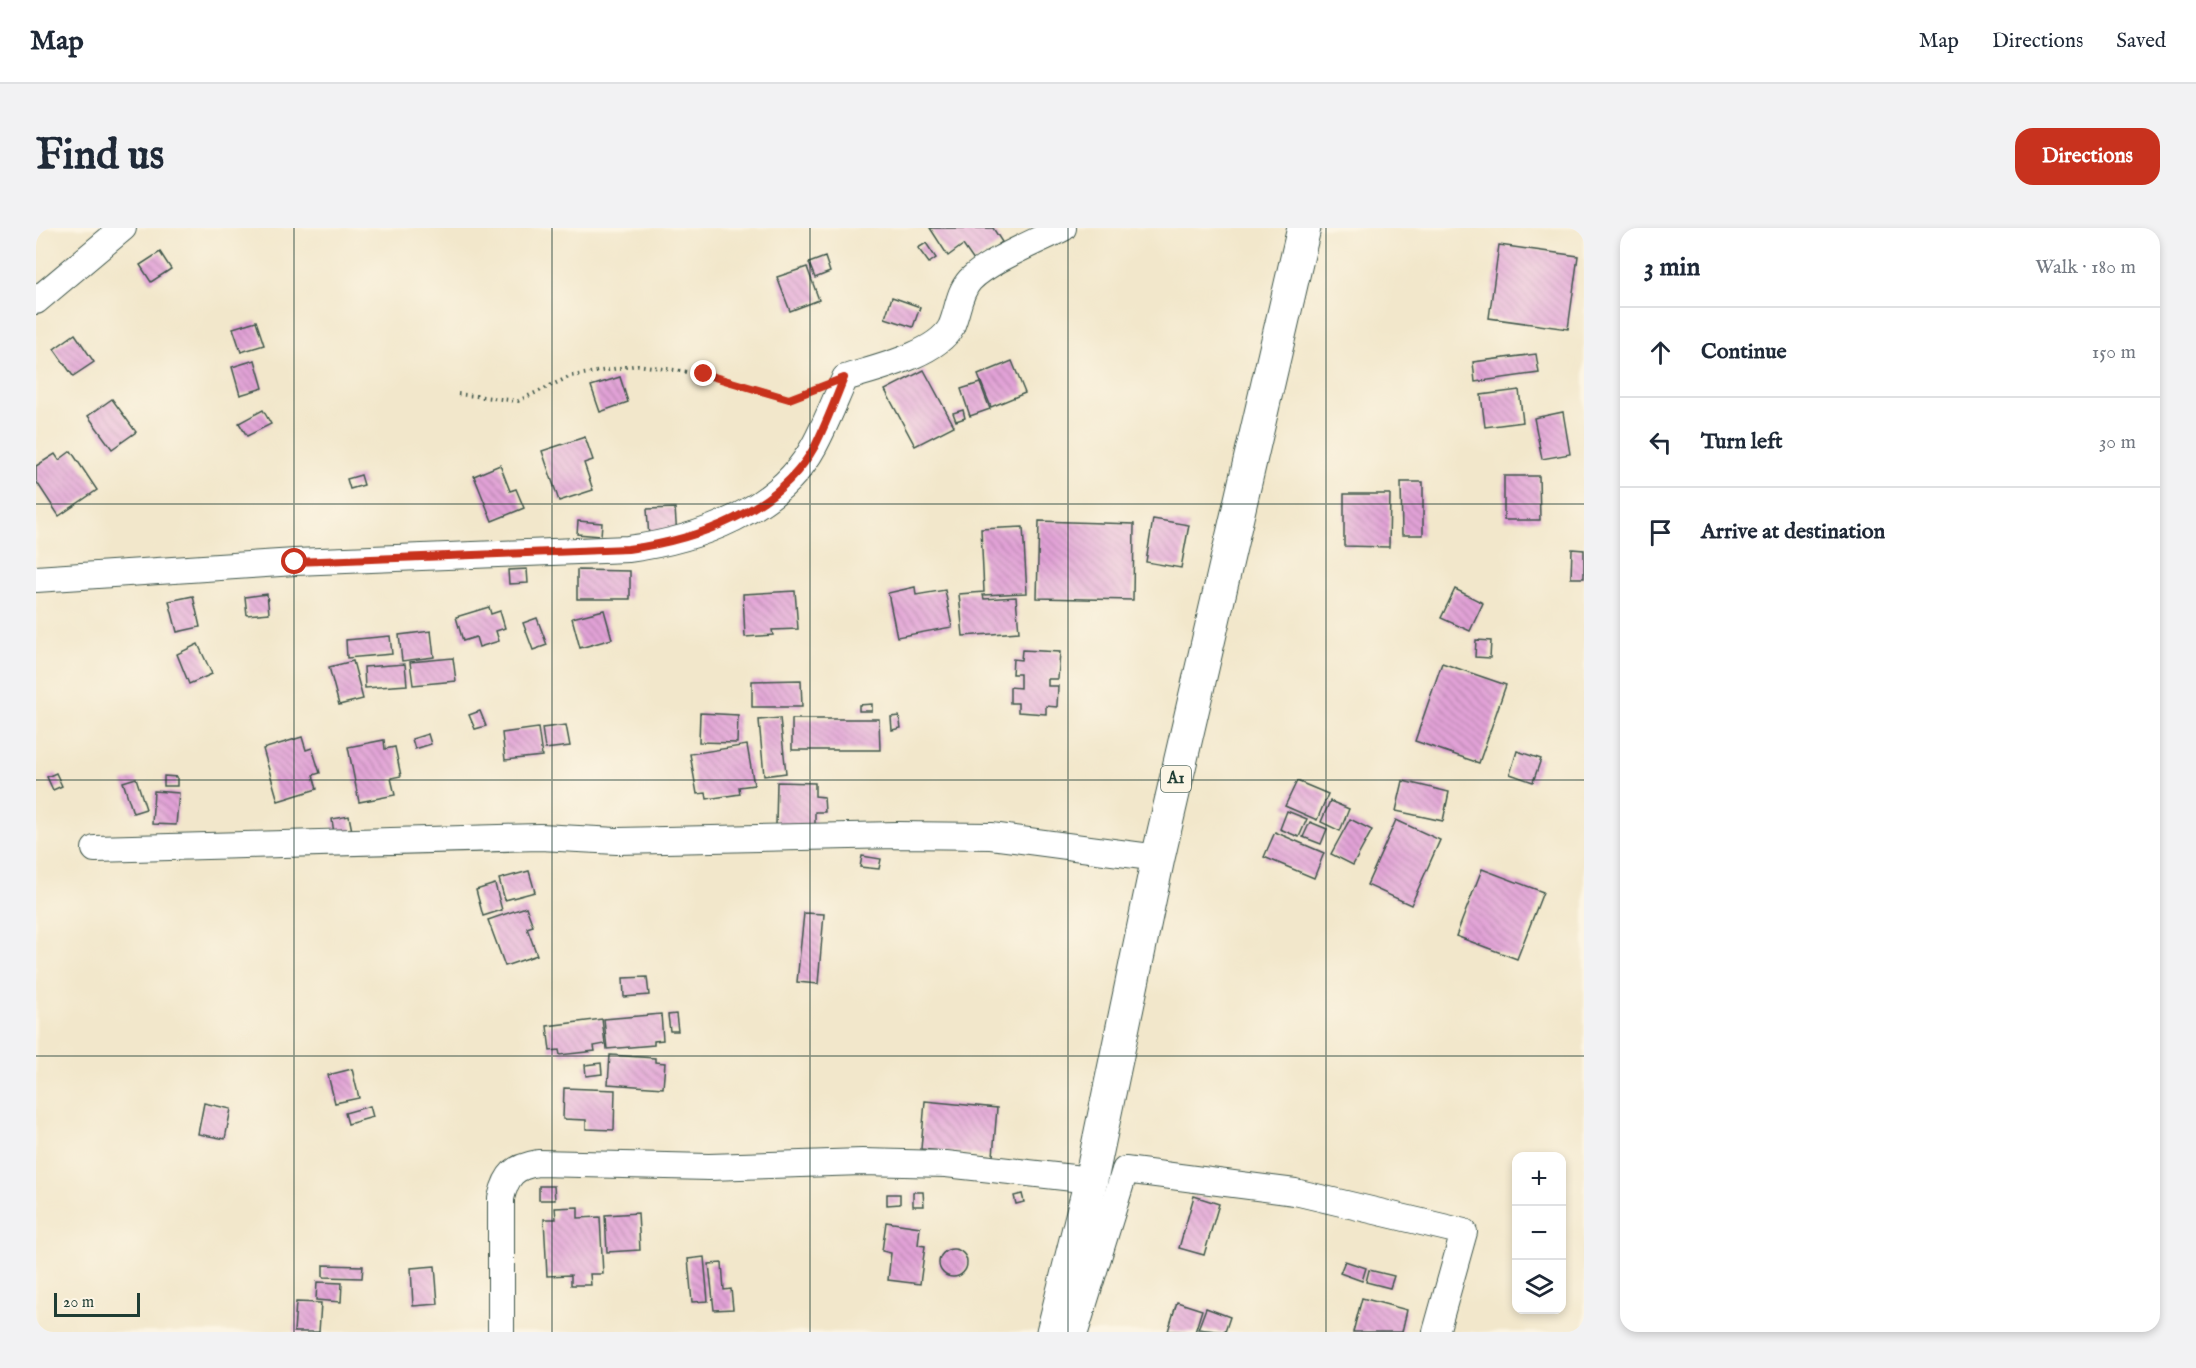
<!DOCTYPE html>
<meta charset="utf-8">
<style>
body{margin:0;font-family:"IM FELL English",serif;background:#f2f2f3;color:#1f2937}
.controls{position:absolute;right:18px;bottom:18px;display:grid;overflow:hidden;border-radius:12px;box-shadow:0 3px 9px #0003}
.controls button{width:54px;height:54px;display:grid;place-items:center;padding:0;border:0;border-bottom:2px solid #e0e1e3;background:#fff;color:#1f2937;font:30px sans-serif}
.scale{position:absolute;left:18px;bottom:15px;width:86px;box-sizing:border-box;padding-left:6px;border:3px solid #1f3d34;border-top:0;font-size:16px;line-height:21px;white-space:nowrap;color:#1f3d34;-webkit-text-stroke:4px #fcf5e5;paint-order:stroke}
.stop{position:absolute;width:18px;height:18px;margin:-14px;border:4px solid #c8321e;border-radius:50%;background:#fff}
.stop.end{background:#c8321e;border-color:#fff;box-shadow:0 2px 6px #0008}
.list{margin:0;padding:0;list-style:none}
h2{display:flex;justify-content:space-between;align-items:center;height:78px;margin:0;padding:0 24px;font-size:26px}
h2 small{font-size:20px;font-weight:400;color:#747a83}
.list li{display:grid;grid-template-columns:39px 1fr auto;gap:18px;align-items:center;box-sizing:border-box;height:90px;padding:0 24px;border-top:2px solid #e0e1e3}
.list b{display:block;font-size:22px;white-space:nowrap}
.list em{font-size:20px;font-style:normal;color:#747a83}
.icon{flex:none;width:33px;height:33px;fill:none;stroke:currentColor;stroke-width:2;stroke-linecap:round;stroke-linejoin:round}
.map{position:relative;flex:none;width:1548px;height:1104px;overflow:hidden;border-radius:18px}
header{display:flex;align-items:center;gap:36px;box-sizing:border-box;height:84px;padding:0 30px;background:#fff;border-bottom:2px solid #e0e1e3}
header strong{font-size:28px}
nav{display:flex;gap:33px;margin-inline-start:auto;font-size:21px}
.intro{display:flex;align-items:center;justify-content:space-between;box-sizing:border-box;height:144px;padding:0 36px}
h1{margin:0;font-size:42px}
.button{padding:15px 27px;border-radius:18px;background:#c8321e;color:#fff;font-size:21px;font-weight:700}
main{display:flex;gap:36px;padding:0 36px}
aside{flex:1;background:#fff;border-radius:18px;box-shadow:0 3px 9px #0003}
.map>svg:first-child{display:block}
.building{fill:url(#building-back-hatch)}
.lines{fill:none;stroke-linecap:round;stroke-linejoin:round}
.street-casing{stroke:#3f564b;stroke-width:28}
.highway-casing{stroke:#3f564b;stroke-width:35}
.path{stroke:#3f564b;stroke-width:4;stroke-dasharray:1.5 4.5;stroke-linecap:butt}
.street{stroke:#fff;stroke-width:26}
.highway{stroke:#fff;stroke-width:33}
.route{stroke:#c8321e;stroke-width:8}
.grid{fill:none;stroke:#1f3d34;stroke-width:1.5;stroke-opacity:0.55}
.labels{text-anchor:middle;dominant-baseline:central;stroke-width:4.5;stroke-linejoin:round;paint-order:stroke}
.shield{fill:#fcf5e5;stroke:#617469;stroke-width:1.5}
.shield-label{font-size:16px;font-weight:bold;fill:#1f3d34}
</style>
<header>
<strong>Map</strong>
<nav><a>Map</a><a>Directions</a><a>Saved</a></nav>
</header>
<div class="intro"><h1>Find us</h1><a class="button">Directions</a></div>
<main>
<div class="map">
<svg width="1548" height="1104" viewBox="0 0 1548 1104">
<defs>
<pattern id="building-back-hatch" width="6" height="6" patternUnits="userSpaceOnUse" patternTransform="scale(1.5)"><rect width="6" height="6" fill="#e2a2d7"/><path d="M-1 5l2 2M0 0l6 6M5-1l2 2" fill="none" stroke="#b785af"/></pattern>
</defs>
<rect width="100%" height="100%" fill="#fcf5e5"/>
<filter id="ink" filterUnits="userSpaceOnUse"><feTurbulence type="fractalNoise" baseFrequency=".0167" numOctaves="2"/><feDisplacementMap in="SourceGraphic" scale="12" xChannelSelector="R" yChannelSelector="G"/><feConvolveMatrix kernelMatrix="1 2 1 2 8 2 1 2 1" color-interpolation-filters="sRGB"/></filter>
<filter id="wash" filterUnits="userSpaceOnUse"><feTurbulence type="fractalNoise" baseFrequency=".008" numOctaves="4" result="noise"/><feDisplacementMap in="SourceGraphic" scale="24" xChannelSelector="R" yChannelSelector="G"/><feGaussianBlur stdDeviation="1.35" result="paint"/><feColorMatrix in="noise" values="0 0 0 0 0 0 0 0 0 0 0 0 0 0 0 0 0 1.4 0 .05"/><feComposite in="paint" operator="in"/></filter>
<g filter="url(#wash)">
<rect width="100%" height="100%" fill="#f2e7cb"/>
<g id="blocks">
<!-- building -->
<g class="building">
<path d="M 894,0 L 957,0 L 966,14 L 938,33 L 927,17 L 912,28 Z"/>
<path d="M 890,15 L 900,30 L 893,35 L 882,20 Z"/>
<path d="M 1463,17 L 1542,28 L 1532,101 L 1453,90 Z"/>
<path d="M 124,24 L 135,41 L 115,54 L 104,37 Z"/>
<path d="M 789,29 L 794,44 L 779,50 L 773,35 Z"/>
<path d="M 771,39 L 783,72 L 754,83 L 741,49 Z"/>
<path d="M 856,69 L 884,79 L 877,99 L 849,90 Z"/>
<path d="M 220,93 L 228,117 L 205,124 L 197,100 Z"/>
<path d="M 39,106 L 58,134 L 37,148 L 18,121 Z"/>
<path d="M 1500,126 L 1503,145 L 1439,154 L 1437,134 Z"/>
<path d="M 219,132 L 227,160 L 204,167 L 196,139 Z"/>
<path d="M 976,133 L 989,165 L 955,179 L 942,147 Z"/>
<path d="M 888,142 L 918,198 L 879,218 L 849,162 Z"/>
<path d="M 584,149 L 592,174 L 564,184 L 555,158 Z"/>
<path d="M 944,155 L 954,181 L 934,188 L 925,161 Z"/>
<path d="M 1483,162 L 1487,194 L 1449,199 L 1445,167 Z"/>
<path d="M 76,171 L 100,204 L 76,221 L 52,188 Z"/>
<path d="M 227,182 L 235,196 L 211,208 L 203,195 Z"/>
<path d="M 927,182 L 929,190 L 920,193 L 917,185 Z"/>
<path d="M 1527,184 L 1534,226 L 1506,231 L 1498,190 Z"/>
<path d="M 549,209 L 557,232 L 548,235 L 557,262 L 523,273 L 506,223 Z"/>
<path d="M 35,223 L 61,262 L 23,288 L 0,253 L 0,238 L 19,226 L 23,232 Z"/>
<path d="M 464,237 L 474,263 L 480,261 L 488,280 L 456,293 L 438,248 Z"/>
<path d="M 325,247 L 328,257 L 314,261 L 311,251 Z"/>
<path d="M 1468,248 L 1503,248 L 1504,292 L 1468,292 Z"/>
<path d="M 1365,254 L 1387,254 L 1387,307 L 1366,307 Z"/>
<path d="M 1308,266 L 1354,266 L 1353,319 L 1308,318 Z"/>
<path d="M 639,280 L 641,309 L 613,310 L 611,281 Z"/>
<path d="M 1117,291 L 1153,297 L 1145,340 L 1110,334 Z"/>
<path d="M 542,293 L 566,295 L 565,308 L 541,306 Z"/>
<path d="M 1003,293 L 1098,296 L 1097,372 L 1001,370 Z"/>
<path d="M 987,299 L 991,365 L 947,367 L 948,371 L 980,369 L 983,404 L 927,408 L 923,366 L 948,364 L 945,301 Z"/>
<path d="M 1536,321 L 1548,322 L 1548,350 L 1535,350 Z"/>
<path d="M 491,341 L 492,355 L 473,356 L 472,342 Z"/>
<path d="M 541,342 L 594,343 L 594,371 L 541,371 Z"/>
<path d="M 879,359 L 880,367 L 909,362 L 916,399 L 861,409 L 852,365 Z"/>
<path d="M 1419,361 L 1447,375 L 1434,403 L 1405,390 Z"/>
<path d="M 759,363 L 762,401 L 736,402 L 737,407 L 709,409 L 707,366 Z"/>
<path d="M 231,366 L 233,385 L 211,387 L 209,369 Z"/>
<path d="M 157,368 L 164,399 L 141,404 L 133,373 Z"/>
<path d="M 453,379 L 455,386 L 464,383 L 469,400 L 460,403 L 463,413 L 443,419 L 440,409 L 427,413 L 420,389 Z"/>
<path d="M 568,382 L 576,411 L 544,420 L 536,390 Z"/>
<path d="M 501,390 L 511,417 L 497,422 L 487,395 Z"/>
<path d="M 395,403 L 398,429 L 366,433 L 363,407 Z"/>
<path d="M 354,408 L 356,426 L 311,430 L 310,412 Z"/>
<path d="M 1440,412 L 1455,413 L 1454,430 L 1439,429 Z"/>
<path d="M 162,416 L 176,446 L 153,456 L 141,426 Z"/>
<path d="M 986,422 L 1024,424 L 1022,451 L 1012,451 L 1012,458 L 1022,458 L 1021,479 L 1010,478 L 1010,486 L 982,484 L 982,475 L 974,475 L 974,459 L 984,460 L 984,446 L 976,446 L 977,431 L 985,432 Z"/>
<path d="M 417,430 L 420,453 L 377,457 L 374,434 Z"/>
<path d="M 317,433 L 327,471 L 303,477 L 293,439 Z"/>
<path d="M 1406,435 L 1470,457 L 1443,535 L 1379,513 Z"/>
<path d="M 369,436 L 371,457 L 329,460 L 328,439 Z"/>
<path d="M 765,452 L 766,479 L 716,479 L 716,453 Z"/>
<path d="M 836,476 L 836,483 L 823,483 L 823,477 Z"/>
<path d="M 444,483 L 450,498 L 439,501 L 433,487 Z"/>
<path d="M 664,485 L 702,487 L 701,515 L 663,514 Z"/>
<path d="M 863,488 L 865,500 L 856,502 L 855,489 Z"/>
<path d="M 744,490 L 750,545 L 728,548 L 723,492 Z"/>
<path d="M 756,491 L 843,491 L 844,522 L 756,522 Z"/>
<path d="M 530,497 L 534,518 L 509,521 L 506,500 Z"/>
<path d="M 502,500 L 506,528 L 469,532 L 466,505 Z"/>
<path d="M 392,506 L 395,516 L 379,521 L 376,511 Z"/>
<path d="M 266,509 L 270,522 L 276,520 L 284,545 L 277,547 L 281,561 L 242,573 L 227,521 Z"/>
<path d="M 348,512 L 349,521 L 359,519 L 365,548 L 355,550 L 359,567 L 323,574 L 312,519 Z"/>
<path d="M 711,517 L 718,557 L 703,559 L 704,566 L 671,571 L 670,565 L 661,566 L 654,526 Z"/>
<path d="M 1481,523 L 1505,531 L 1497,554 L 1474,546 Z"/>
<path d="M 20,545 L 26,558 L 17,562 L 11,549 Z"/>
<path d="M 128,548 L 141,549 L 141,558 L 128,558 Z"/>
<path d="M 100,550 L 110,581 L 97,585 L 87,554 Z"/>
<path d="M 1261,553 L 1292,566 L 1281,592 L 1249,578 Z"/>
<path d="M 1367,553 L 1413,564 L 1407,593 L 1360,583 Z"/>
<path d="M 741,554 L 779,555 L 779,568 L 788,569 L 789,584 L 779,584 L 779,598 L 740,597 Z"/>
<path d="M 118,563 L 143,565 L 140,597 L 116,596 Z"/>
<path d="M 1294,573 L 1313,581 L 1304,603 L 1285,594 Z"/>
<path d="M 1251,583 L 1271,591 L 1263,609 L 1244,601 Z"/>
<path d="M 313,588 L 316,603 L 298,606 L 296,591 Z"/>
<path d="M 1314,591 L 1336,602 L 1317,637 L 1295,626 Z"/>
<path d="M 1360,592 L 1404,612 L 1375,677 L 1331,657 Z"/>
<path d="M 1274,594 L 1291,601 L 1285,616 L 1267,609 Z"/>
<path d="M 1239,604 L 1288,625 L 1278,650 L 1228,629 Z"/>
<path d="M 826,628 L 845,631 L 843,641 L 824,639 Z"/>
<path d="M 1446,641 L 1507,664 L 1481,731 L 1420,708 Z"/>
<path d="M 493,643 L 499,664 L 469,672 L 463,651 Z"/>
<path d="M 459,656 L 466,682 L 447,688 L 440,662 Z"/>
<path d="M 490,679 L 497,698 L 491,700 L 501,727 L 469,738 L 452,692 Z"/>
<path d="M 768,685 L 788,686 L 782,756 L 761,754 Z"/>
<path d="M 611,749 L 613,767 L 588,769 L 587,750 Z"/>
<path d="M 625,786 L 627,812 L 618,813 L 618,817 L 571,821 L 568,791 Z"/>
<path d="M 640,786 L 642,803 L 634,803 L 632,787 Z"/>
<path d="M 566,791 L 569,816 L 558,818 L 559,823 L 524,827 L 523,822 L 514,823 L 511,798 Z"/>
<path d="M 574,827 L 619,830 L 619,834 L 629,835 L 627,860 L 572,856 Z"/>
<path d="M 565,835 L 566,846 L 550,848 L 549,837 Z"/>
<path d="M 316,841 L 323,870 L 299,875 L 292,847 Z"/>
<path d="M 528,860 L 579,862 L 578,902 L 550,901 L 550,892 L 527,891 Z"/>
<path d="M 889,873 L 961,880 L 957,928 L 885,921 Z"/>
<path d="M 168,875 L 195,881 L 189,911 L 162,906 Z"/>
<path d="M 334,878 L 337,889 L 312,896 L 309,885 Z"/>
<path d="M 503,958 L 518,958 L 519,972 L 503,972 Z"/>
<path d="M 877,964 L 887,964 L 888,978 L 877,978 Z"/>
<path d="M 851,966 L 864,966 L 864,976 L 851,977 Z"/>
<path d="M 986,966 L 988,974 L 980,976 L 978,968 Z"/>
<path d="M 1158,968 L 1183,976 L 1168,1027 L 1143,1020 Z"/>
<path d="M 542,979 L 542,990 L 564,989 L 567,1046 L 554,1046 L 555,1057 L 535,1057 L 535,1047 L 511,1048 L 508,991 L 520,991 L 519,980 Z"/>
<path d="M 602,985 L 604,1022 L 571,1024 L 569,987 Z"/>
<path d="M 850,994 L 884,999 L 882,1017 L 889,1018 L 884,1056 L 852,1052 L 855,1025 L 846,1023 Z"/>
<circle cx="917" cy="1035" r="14"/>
<path d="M 668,1029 L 672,1073 L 656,1074 L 652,1031 Z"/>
<path d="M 1309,1033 L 1330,1040 L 1326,1053 L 1304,1045 Z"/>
<path d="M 686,1035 L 688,1062 L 695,1061 L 697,1081 L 678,1082 L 673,1036 Z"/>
<path d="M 287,1037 L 327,1038 L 326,1050 L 287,1049 Z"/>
<path d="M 399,1038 L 402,1076 L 377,1078 L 375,1040 Z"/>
<path d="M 1333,1042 L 1358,1048 L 1354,1060 L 1330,1054 Z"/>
<path d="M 281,1054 L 306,1055 L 305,1074 L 280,1072 Z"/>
<path d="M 1326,1070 L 1371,1082 L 1366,1104 L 1317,1104 Z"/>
<path d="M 260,1074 L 285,1075 L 283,1104 L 258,1104 Z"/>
<path d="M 1141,1074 L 1166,1082 L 1159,1104 L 1132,1103 Z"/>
<path d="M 1170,1080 L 1194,1089 L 1189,1104 L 1162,1101 Z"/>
</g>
</g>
</g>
<g filter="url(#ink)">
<use href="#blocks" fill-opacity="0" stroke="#3f564b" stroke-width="1.5"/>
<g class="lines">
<!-- street casing -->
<g class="street-casing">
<g id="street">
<path d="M 0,73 L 87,0"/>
<path d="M 0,351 L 259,334 L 592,321 C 661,312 743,283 778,218 C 790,196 799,172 809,150 C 837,141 900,127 915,99 C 922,84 922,65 934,52 C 952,33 1002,13 1027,0"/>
<path d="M 59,621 L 504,609 L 581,613 L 861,607 L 955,608 L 1122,630"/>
<path d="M 465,1104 L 465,970 C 471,946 478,939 502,935 L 673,939 L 826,934 L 910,936 L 1055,952"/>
<path d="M 1039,1104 L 1089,942 L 1259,964 L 1428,1004 L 1400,1104"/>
</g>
</g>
<!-- highway casing -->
<g class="highway-casing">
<path id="highway" d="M 1017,1104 L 1055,952 L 1122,630 L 1268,0"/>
</g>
<!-- path -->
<path class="path" d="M 422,166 L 482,173 L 535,148 L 602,137 L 667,146 L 753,171 L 774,163"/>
<!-- street -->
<use href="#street" class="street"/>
<!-- highway -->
<use href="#highway" class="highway"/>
</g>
</g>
<g class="lines" filter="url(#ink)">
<!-- route -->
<path class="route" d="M 259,334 L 592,321 C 661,312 743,283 779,218 C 790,196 799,172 808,150 L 753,171 L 668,146"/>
</g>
<!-- grid -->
<path class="grid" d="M 258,0 L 258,1104M 516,0 L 516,1104M 774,0 L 774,1104M 1032,0 L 1032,1104M 1290,0 L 1290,1104M 0,276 L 1548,276M 0,552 L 1548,552M 0,828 L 1548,828"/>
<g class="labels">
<!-- shield labels -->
<rect class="shield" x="1125" y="538" width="30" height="26" rx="4.5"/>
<g class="shield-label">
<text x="1140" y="551">A1</text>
</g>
</g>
</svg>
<div class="controls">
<button>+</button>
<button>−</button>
<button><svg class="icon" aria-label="layers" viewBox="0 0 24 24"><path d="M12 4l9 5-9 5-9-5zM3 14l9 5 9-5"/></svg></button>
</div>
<div class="scale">20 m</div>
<div class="stop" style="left:259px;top:334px"></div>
<div class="stop end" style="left:668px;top:146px"></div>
</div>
<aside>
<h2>3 min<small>Walk · 180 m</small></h2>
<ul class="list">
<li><svg class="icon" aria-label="ahead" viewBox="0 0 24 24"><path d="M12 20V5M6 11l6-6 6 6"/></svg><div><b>Continue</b></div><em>150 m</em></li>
<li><svg class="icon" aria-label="left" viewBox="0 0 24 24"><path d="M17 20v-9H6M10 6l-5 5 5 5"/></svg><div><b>Turn left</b></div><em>30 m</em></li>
<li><svg class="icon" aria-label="arrive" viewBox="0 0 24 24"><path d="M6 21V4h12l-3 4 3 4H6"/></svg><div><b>Arrive at destination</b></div></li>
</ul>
</aside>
</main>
